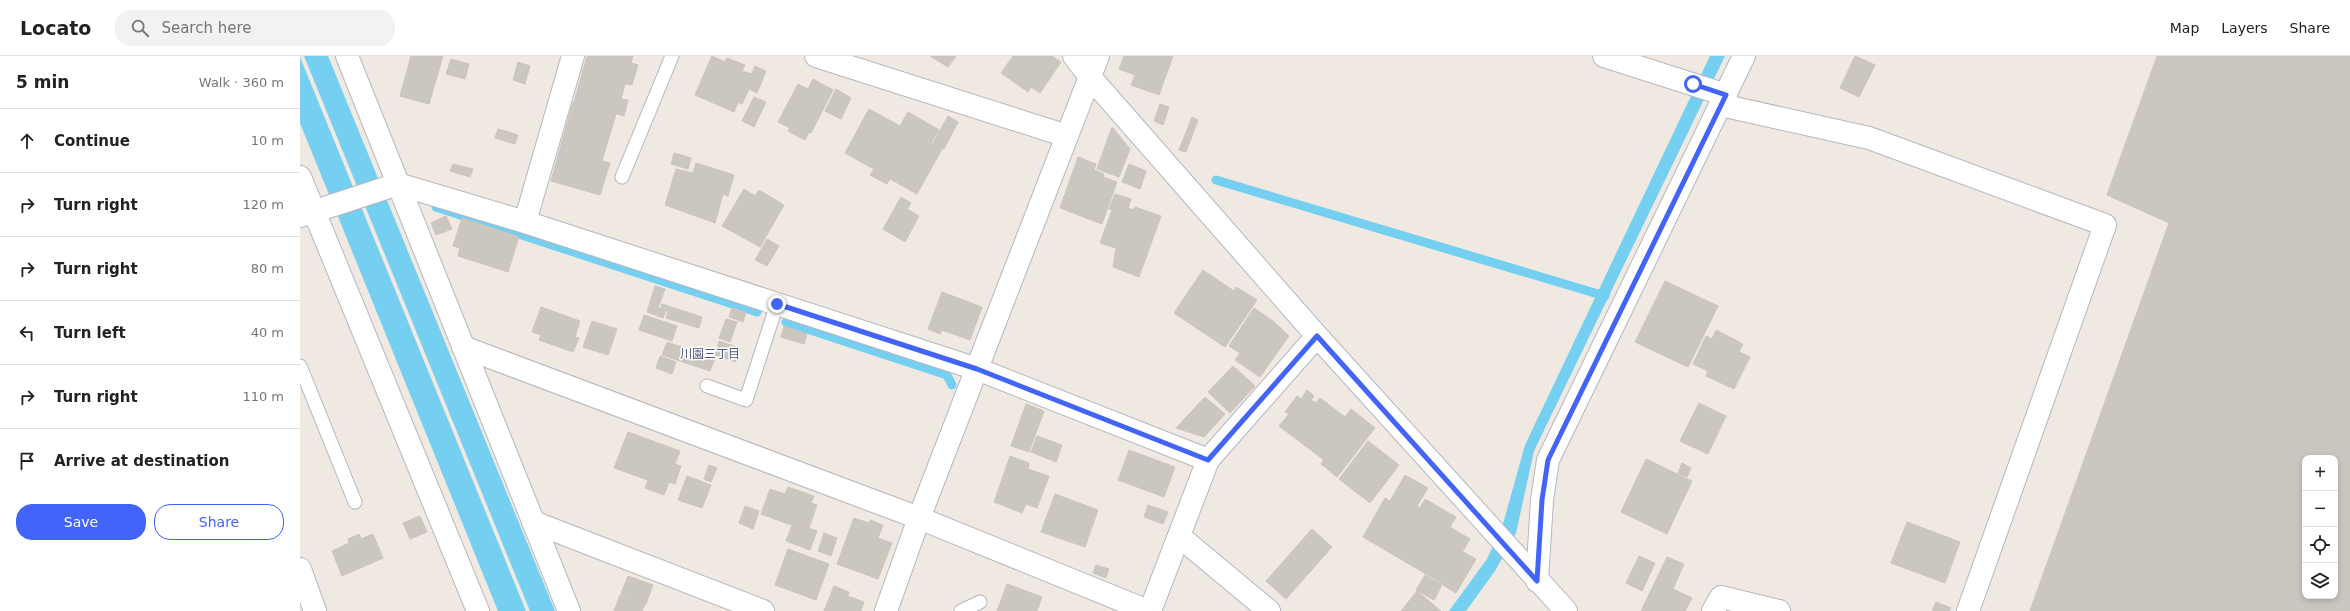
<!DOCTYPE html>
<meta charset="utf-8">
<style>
body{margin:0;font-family:"DejaVu Sans","Noto Sans JP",sans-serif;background:#f2f2f2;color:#222}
.controls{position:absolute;right:12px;bottom:12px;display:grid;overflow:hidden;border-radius:8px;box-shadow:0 2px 6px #0003}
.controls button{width:36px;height:36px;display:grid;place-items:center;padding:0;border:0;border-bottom:1px solid #e0e0e0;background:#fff;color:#222;font:20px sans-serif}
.stop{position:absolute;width:12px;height:12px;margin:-9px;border:3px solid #4264fb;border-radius:50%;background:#fff}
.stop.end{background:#4264fb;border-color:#fff;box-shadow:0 1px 4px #0008}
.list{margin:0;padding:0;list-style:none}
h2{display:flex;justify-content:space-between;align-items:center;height:52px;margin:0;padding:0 16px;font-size:17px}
h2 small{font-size:13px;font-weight:400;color:#767676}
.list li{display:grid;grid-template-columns:26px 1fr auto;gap:12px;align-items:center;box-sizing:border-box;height:64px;padding:0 16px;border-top:1px solid #e0e0e0}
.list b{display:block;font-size:15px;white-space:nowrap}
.list em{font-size:13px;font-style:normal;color:#767676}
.actions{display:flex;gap:8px;padding:12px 16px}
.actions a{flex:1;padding:9px 0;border:1px solid #4264fb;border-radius:16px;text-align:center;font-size:14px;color:#4264fb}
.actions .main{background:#4264fb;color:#fff}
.icon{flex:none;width:22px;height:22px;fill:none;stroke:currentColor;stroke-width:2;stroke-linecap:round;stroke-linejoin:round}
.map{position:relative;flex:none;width:2050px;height:555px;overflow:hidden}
header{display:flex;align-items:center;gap:24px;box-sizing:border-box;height:56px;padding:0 20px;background:#fff;border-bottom:1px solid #e0e0e0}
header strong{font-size:19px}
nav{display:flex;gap:22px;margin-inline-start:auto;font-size:14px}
.search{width:280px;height:36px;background:#f2f2f2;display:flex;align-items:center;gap:10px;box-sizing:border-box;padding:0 14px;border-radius:16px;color:#767676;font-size:15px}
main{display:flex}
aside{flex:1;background:#fff}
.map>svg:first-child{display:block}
.water{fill:#75cff0}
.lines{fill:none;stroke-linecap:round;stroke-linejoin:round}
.stream{stroke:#75cff0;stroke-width:9}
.building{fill:#cbc7bf;stroke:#cbc5ba;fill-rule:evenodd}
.service-casing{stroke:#b4b7c1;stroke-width:15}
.minor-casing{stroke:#b4b7c1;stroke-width:24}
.service{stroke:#fff;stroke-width:13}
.minor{stroke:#fff;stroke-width:22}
.route{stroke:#4264fb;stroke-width:5}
.labels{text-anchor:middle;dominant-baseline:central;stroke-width:3;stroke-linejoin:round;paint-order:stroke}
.neighbourhood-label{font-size:12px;fill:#4d5680;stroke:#fff}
</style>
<header>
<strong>Locato</strong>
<div class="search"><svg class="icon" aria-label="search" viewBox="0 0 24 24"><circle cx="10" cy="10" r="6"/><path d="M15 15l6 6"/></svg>Search here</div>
<nav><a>Map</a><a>Layers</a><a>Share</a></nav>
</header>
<main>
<aside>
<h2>5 min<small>Walk · 360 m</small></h2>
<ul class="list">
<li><svg class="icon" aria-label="ahead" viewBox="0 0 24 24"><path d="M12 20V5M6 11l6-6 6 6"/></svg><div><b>Continue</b></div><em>10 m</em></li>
<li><svg class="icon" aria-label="right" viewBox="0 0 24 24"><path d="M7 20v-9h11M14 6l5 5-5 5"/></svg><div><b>Turn right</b></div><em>120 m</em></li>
<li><svg class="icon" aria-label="right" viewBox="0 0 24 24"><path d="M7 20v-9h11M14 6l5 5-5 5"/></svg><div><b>Turn right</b></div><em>80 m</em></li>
<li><svg class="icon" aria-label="left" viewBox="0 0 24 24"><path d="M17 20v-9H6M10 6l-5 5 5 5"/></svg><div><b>Turn left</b></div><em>40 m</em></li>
<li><svg class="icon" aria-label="right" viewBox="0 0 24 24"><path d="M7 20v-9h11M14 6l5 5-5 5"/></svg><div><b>Turn right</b></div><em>110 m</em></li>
<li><svg class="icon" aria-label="arrive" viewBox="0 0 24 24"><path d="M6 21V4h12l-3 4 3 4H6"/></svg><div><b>Arrive at destination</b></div></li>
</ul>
<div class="actions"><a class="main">Save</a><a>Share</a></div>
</aside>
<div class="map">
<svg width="2050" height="555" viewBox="0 0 2050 555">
<rect width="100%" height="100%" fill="#efe9e1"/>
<!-- water -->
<g class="water">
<path d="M 4,0 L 28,0 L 255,555 L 230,555 Z"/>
<path d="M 1410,0 L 1425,0 L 1234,395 L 1216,477 L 1195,515 L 1166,555 L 1149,555 L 1187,503 L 1203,468 L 1225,389 Z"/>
<path d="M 0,1 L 226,555 L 198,555 L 0,67 Z"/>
</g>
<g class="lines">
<!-- stream -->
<g class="stream">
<path d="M 916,124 L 1305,240"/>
<path d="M 136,151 L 457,256"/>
<path d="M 486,266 L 647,319 L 652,329"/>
</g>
</g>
<!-- building -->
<g class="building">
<path d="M 111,0 L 143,0 L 129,48 L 100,40 Z"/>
<path d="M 287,0 L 333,0 L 331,7 L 338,9 L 332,29 L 325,28 L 321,43 L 328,44 L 324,60 L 274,46 Z"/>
<path d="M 412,0 L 425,6 L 427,2 L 445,9 L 442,15 L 452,18 L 455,10 L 466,15 L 457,37 L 449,33 L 442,48 L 438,46 L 434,56 L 395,39 Z"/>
<path d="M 630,0 L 656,0 L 648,11 Z"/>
<path d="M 713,0 L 752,0 L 761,6 L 740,37 L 731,31 L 728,36 L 701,17 Z"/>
<path d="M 824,0 L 873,0 L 859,39 L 831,29 L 835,19 L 819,13 Z"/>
<path d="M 1555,0 L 1575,9 L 1559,41 L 1540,32 Z"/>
<path d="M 1857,0 L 2050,0 L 2050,555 L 1730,555 L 1869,167 L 1807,139 ZM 2005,402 L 2035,402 L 2035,540 L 2005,540 Z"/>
<path d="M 151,3 L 169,8 L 165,23 L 146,18 Z"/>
<path d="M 218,6 L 230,10 L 225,28 L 213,24 Z"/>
<path d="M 513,23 L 533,34 L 511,77 L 509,76 L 505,84 L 488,75 L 490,72 L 478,66 L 498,28 L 508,33 Z"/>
<path d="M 536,33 L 551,42 L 541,63 L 525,55 Z"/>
<path d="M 454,41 L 466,46 L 454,71 L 442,65 Z"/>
<path d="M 273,46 L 316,58 L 302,105 L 310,107 L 300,139 L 251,125 Z"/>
<path d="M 860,48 L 869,51 L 863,69 L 854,65 Z"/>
<path d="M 569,53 L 600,70 L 608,56 L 639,74 L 631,87 L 642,93 L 617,138 L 590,123 L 587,128 L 570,119 L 574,113 L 545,97 Z"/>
<path d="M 648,60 L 658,66 L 644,93 L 633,87 Z"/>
<path d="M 892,61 L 898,64 L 886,96 L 879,94 Z"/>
<path d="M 812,71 L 830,93 L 819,121 L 797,113 Z"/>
<path d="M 198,73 L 218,79 L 215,88 L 195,82 Z"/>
<path d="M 374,97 L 391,102 L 388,113 L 371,108 Z"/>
<path d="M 778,101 L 796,108 L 794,114 L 804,118 L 803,121 L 817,126 L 802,168 L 760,152 Z"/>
<path d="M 396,107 L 434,119 L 428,140 L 423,138 L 415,167 L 365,149 L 376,113 L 393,117 Z"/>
<path d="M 153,108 L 173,113 L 170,121 L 150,115 Z"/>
<path d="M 829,108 L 846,115 L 840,133 L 822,126 Z"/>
<path d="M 444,133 L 455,140 L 459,134 L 484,149 L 460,191 L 422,170 Z"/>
<path d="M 815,138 L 831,143 L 828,152 L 834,154 L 835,151 L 861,160 L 839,221 L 813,211 L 816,192 L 800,187 L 812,154 L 809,153 Z"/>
<path d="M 601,141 L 611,147 L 607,153 L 619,160 L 605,186 L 583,173 Z"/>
<path d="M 146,160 L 152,173 L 136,179 L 131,167 Z"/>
<path d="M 162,162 L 219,181 L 208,216 L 158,200 L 160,192 L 153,190 Z"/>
<path d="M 467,183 L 479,190 L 467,210 L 455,204 Z"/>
<path d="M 903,214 L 934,235 L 936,231 L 957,244 L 925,291 L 874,257 Z"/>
<path d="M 1365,225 L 1418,250 L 1388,311 L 1335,286 Z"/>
<path d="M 355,230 L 365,233 L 358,252 L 366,255 L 363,262 L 347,256 Z"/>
<path d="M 642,236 L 682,251 L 670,284 L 642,274 L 640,278 L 628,273 Z"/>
<path d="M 362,248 L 402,261 L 399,272 L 366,262 L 368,255 L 361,252 Z"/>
<path d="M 241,251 L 280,265 L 275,281 L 279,282 L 273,296 L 239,284 L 241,279 L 232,276 Z"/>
<path d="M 432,252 L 446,256 L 443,266 L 429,261 Z"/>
<path d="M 954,252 L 973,265 L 989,280 L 960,321 L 935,304 L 940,297 L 929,290 Z"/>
<path d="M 344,259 L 377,270 L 372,285 L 339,274 Z"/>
<path d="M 426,263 L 437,266 L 430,286 L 419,282 Z"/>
<path d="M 292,265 L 317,273 L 308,299 L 283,291 Z"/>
<path d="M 484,270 L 507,278 L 504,288 L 481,281 Z"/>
<path d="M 1416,274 L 1443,288 L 1439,296 L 1450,301 L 1434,333 L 1406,320 L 1408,315 L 1393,308 L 1406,280 L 1412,283 Z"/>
<path d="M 419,285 L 440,292 L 436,306 L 415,299 Z"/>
<path d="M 367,286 L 415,302 L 410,315 L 362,299 Z"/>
<path d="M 360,300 L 376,306 L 372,318 L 356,312 Z"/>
<path d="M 933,310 L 955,330 L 930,357 L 908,336 Z"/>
<path d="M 1007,334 L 1014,340 L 1011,344 L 1016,347 L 1020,342 L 1045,361 L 1051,353 L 1075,372 L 1037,421 L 1021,408 L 1024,404 L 979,370 L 989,358 L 985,356 L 997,340 L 1001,343 Z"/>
<path d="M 905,341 L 925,358 L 904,381 L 876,372 Z"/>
<path d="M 1399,347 L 1426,360 L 1408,398 L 1380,385 Z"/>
<path d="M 726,348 L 744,355 L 729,396 L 711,390 Z"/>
<path d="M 328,376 L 380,395 L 375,408 L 381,410 L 375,428 L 369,426 L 364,439 L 345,432 L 348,424 L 314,412 Z"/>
<path d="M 737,380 L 762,389 L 756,406 L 731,396 Z"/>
<path d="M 1068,385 L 1099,409 L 1070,447 L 1039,423 Z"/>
<path d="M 829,394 L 875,411 L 864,441 L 818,424 Z"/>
<path d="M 710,400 L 729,407 L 728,413 L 749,420 L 737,452 L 726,448 L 722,457 L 694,446 Z"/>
<path d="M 1346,403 L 1392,425 L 1367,478 L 1321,456 Z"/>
<path d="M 1382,407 L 1391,412 L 1387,421 L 1378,417 Z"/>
<path d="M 409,409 L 417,412 L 411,426 L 404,423 Z"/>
<path d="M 1105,419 L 1128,432 L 1117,450 L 1120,452 L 1125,443 L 1156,461 L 1150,471 L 1170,483 L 1143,528 L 1063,481 L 1085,442 L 1090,445 Z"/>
<path d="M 387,420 L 411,429 L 402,452 L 378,444 Z"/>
<path d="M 488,431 L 514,440 L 511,447 L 517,449 L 509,472 L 492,466 L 491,469 L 461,458 L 470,433 L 485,438 Z"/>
<path d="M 755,438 L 798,454 L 785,491 L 741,476 Z"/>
<path d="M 848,449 L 868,456 L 863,468 L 844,461 Z"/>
<path d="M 445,450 L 459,455 L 453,473 L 439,467 Z"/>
<path d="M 120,460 L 127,476 L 110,483 L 103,467 Z"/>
<path d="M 554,462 L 569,467 L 570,464 L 583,469 L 578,482 L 592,487 L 578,523 L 537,508 Z"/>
<path d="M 1607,466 L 1660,486 L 1645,527 L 1591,507 Z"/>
<path d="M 493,467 L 517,475 L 510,494 L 486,485 Z"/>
<path d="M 1012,473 L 1032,491 L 986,543 L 966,525 Z"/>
<path d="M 524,477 L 537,482 L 531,500 L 518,495 Z"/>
<path d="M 59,478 L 61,483 L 73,478 L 83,502 L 42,520 L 32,495 L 49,487 L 48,483 Z"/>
<path d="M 488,493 L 529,508 L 516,544 L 475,529 Z"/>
<path d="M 1163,496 L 1176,503 L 1156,537 L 1143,529 Z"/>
<path d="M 1339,500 L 1355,507 L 1342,535 L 1326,527 Z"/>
<path d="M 1367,501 L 1384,508 L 1373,533 L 1392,542 L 1385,555 L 1341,555 Z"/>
<path d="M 796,509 L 809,513 L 806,522 L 793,517 Z"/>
<path d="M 1125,519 L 1142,529 L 1134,544 L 1116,534 Z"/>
<path d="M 328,520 L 353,529 L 346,548 L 321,538 Z"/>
<path d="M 707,528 L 742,541 L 737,555 L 697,555 Z"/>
<path d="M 534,530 L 549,536 L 548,540 L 564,546 L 561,555 L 524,555 Z"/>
<path d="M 1117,535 L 1141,555 L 1101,555 Z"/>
<path d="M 320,539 L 345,548 L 342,555 L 314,555 Z"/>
<path d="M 1636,546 L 1651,552 L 1649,555 L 1632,555 Z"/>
</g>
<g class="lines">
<!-- service casing -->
<g class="service-casing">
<g id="service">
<path d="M 322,121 L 372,0"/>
<path d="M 0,310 L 55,446"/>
<path d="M 407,330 L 446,344 L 477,248"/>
<path d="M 661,555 L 680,546"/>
</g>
</g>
<!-- minor casing -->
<g class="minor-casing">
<g id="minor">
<path d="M 47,0 L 269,555"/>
<path d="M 516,0 L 767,80"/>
<path d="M 774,0 L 790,21 L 1017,280 L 1266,555"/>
<path d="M 1304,0 L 1426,39"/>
<path d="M 1421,49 L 1569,82 L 1805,169 L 1668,555"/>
<path d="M 0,121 L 178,555"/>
<path d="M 0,160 L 98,128 L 225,166 L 677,313 L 908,404"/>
<path d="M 225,166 L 273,0"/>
<path d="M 163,291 L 619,462 L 848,555"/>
<path d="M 233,466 L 463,555"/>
<path d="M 879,480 L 969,555"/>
<path d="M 0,513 L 15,555"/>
<path d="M 1237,525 L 1242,444 L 1248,404 L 1444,0"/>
<path d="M 586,555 L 619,462 L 798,0"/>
<path d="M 850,555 L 908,404 L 1017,280"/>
<path d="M 1413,555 L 1421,541 L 1479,555"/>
</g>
</g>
<!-- service -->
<use href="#service" class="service"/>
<!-- minor -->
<use href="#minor" class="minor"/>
</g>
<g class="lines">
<!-- route -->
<path class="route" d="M 477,248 L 677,313 L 908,404 L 1017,280 L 1237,525 L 1242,444 L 1248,404 L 1426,39 L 1393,28"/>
</g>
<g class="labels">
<!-- neighbourhood labels -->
<g class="neighbourhood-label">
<text x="410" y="298">川園三丁目</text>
</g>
</g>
</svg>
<div class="controls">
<button>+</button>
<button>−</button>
<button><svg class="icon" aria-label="locate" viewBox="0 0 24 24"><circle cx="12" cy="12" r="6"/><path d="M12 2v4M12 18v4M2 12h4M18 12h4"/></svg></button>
<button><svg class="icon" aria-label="layers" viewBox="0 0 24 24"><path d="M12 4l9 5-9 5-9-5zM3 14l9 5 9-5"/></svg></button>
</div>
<div class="stop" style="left:1393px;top:28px"></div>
<div class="stop end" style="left:477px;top:248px"></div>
</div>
</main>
